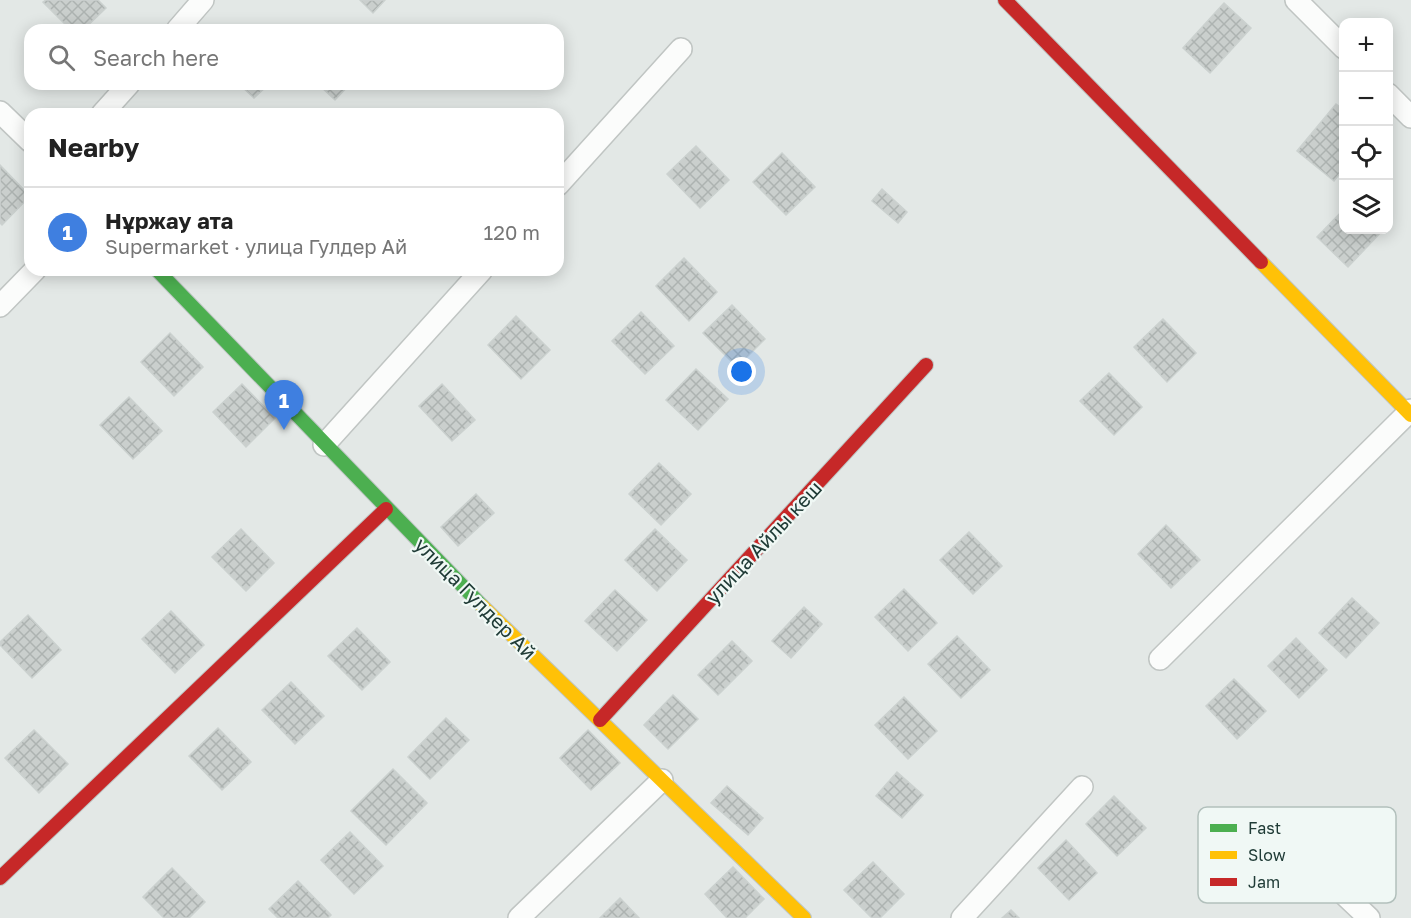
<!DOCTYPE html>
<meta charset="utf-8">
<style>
body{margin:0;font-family:"Golos Text",sans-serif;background:#f2f2f2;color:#222}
.controls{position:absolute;right:18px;top:18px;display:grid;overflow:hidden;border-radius:12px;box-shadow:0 3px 15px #0003}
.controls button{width:54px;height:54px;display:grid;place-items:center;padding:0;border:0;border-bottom:2px solid #e0e0e0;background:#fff;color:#222;font:30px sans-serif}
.you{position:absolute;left:742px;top:372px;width:21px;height:21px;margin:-15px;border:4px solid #fff;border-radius:50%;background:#1a73e8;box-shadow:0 0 0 9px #1a73e833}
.badge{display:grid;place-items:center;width:39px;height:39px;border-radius:50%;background:#b45309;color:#fff;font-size:20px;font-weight:700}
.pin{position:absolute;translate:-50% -50px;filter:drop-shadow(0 2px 3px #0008)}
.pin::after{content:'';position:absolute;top:32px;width:21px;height:18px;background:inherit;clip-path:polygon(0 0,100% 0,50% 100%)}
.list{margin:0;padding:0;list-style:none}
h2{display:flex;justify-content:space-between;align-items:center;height:78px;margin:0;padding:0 24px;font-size:26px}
h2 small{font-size:20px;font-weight:400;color:#767676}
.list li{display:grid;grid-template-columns:39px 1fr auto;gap:18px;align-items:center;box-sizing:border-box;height:90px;padding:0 24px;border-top:2px solid #e0e0e0}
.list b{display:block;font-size:22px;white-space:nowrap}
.list p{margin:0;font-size:20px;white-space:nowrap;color:#767676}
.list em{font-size:20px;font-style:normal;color:#767676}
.icon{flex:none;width:33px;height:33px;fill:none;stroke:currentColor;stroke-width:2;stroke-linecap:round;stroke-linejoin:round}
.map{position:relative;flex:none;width:1411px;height:918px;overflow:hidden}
.search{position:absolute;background:#fff;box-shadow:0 3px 15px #0003;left:24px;top:24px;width:540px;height:66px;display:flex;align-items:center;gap:15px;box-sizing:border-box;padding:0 21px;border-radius:18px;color:#767676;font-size:22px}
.panel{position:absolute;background:#fff;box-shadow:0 3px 15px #0003;left:24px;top:108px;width:540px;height:168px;border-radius:18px}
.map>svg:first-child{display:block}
.building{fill:url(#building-cross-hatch);stroke:#cbd1cf;stroke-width:1.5}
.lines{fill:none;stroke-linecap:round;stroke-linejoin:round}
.street-casing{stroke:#c0c5c3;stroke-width:24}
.fast-casing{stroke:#bec6c4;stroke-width:16}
.slow-casing{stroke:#bec6c4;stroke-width:16}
.jam-casing{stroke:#bec6c4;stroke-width:16}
.street{stroke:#fbfcfb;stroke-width:21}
.fast{stroke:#4caf50;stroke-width:14}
.slow{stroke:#ffc107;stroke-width:14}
.jam{stroke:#c62828;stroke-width:14}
.labels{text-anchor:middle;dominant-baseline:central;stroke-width:4.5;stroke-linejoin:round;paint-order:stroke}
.street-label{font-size:20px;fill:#203c37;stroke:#f0f8f5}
.key{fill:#f0f8f5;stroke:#b2c0bc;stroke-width:1.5}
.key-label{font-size:16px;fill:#203c37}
</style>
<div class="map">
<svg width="1411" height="918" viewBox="0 0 1411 918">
<defs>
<pattern id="building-cross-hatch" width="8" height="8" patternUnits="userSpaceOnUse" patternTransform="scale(1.5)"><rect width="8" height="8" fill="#cacfcd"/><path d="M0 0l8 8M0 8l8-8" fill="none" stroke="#adb3b1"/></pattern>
</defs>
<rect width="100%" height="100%" fill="#e3e8e6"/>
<!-- building -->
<g class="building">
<path d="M 46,0 L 98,0 L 106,8 L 83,30 L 71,30 L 43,2 Z"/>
<path d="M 360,0 L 385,0 L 373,13 Z"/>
<path d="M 1224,3 L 1251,28 L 1210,73 L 1183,48 Z"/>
<path d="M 239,84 L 269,84 L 254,98 Z"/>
<path d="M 318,84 L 350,84 L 335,100 Z"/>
<path d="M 1336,104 L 1344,110 L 1344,168 L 1334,181 L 1297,151 Z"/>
<path d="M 696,146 L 729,180 L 700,208 L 667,174 Z"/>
<path d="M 782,153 L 815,187 L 786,215 L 753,182 Z"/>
<path d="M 0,165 L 30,196 L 2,225 L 0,223 Z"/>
<path d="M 882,189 L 907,212 L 898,223 L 872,201 Z"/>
<path d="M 1344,209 L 1344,230 L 1383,230 L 1348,267 L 1317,237 Z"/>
<path d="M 684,258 L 717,292 L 689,321 L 656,286 Z"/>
<path d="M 732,305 L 765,339 L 737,367 L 703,333 Z"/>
<path d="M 641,312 L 674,346 L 645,374 L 612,341 Z"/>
<path d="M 516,316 L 550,350 L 521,379 L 488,345 Z"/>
<path d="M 1163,319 L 1196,353 L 1167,382 L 1134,347 Z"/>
<path d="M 170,333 L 203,367 L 174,396 L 141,362 Z"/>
<path d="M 696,369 L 728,399 L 698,430 L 666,400 Z"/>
<path d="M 1109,373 L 1142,407 L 1114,435 L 1080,401 Z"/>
<path d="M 242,384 L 275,418 L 246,447 L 213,412 Z"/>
<path d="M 442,384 L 475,420 L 452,441 L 419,406 Z"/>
<path d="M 129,397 L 162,431 L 133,459 L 100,425 Z"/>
<path d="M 659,463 L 691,494 L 661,525 L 629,494 Z"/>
<path d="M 476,494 L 494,513 L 458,546 L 441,527 Z"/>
<path d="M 1166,525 L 1200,560 L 1171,588 L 1138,554 Z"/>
<path d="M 241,529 L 274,563 L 246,591 L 212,557 Z"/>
<path d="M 655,529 L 687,560 L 657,591 L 625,560 Z"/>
<path d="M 969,532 L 1002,566 L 973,594 L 940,560 Z"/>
<path d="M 904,589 L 937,623 L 908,651 L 875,617 Z"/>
<path d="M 615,590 L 647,620 L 617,651 L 585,621 Z"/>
<path d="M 1352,598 L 1379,623 L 1346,658 L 1319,633 Z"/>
<path d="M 804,607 L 822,624 L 791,658 L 772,641 Z"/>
<path d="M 171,611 L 204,645 L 175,673 L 142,639 Z"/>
<path d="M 28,615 L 61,650 L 32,678 L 0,645 L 0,642 Z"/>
<path d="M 357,628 L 390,662 L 362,690 L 328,656 Z"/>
<path d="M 957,636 L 990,670 L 961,698 L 928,664 Z"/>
<path d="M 1296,638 L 1327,670 L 1299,698 L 1268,666 Z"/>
<path d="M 732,641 L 752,661 L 718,695 L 698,675 Z"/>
<path d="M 1234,679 L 1266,711 L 1237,739 L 1206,706 Z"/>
<path d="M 291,682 L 324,716 L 295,744 L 262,710 Z"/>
<path d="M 673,695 L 698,719 L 668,749 L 644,725 Z"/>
<path d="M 904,697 L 937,731 L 908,759 L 875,725 Z"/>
<path d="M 446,718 L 469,740 L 430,779 L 408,757 Z"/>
<path d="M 218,728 L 251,762 L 222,790 L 189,756 Z"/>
<path d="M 34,730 L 68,764 L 39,793 L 5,758 Z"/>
<path d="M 588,730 L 620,763 L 591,790 L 560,758 Z"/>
<path d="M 393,769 L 427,803 L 386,845 L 351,811 Z"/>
<path d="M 897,772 L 923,795 L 902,818 L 876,796 Z"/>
<path d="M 727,786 L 763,818 L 748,835 L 711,803 Z"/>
<path d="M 1114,796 L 1146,828 L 1117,856 L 1086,824 Z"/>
<path d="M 350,832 L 383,866 L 354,894 L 321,860 Z"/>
<path d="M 1066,840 L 1097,873 L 1069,900 L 1038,868 Z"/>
<path d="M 873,862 L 904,894 L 880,918 L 872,918 L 844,890 Z"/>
<path d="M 733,867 L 764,899 L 745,918 L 727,918 L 705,894 Z"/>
<path d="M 172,868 L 205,902 L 189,918 L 164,918 L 143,897 Z"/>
<path d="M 298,881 L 331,915 L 328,918 L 278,918 L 269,909 Z"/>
<path d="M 620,898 L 639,918 L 600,918 Z"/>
<path d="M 1011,910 L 1019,918 L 1002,918 Z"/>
</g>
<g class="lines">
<!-- street casing -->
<g class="street-casing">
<g id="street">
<path d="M 1296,0 L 1344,48"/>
<path d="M 177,30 L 203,0"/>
<path d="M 1388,94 L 1411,117"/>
<path d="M 0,112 L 30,141"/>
<path d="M 102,114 L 129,84"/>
<path d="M 558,185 L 681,49"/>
<path d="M 0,306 L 35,270"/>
<path d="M 324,445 L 482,270"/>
<path d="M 1160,659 L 1411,410"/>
<path d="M 1269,823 L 1369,918"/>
<path d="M 519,918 L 662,780"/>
<path d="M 962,918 L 1082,787"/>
</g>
</g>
<!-- fast casing -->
<g class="fast-casing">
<path id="fast" d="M 157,270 L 482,606"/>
</g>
<!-- slow casing -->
<g class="slow-casing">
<g id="slow">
<path d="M 1261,262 L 1411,415"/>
<path d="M 482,606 L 804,918"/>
</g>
</g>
<!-- jam casing -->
<g class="jam-casing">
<g id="jam">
<path d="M 1005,0 L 1261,262"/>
<path d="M 600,720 L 926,365"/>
<path d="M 0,878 L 386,509"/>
</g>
</g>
<!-- street -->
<use href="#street" class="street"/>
<!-- fast -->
<use href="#fast" class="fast"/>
<!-- slow -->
<use href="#slow" class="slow"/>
<!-- jam -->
<use href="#jam" class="jam"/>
</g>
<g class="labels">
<!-- street labels -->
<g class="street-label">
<text transform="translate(763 542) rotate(-47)">улица Айлы кеш</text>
<text transform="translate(476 598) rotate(45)">улица Гулдер Ай</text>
</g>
</g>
<!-- legend -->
<rect x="1198" y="807" width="198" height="96" rx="9" class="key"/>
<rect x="1210" y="824" width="27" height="8" fill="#4caf50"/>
<rect x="1210" y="851" width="27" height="8" fill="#ffc107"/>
<rect x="1210" y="878" width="27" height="8" fill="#c62828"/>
<g class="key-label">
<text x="1248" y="834">Fast</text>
<text x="1248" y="861">Slow</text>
<text x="1248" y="888">Jam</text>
</g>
</svg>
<div class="controls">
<button>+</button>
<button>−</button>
<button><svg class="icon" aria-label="locate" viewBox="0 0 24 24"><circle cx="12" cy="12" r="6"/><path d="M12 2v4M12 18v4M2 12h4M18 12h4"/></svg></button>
<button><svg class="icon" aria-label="layers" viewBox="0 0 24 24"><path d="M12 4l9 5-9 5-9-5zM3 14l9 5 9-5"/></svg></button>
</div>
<div class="you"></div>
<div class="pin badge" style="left:284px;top:430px;background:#3f7fe0">1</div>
<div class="search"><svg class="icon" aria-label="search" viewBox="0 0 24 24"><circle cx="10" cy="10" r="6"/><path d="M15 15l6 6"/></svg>Search here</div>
<section class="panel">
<h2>Nearby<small></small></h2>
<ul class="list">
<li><span class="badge" style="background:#3f7fe0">1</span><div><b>Нұржау ата</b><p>Supermarket · улица Гулдер Ай</p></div><em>120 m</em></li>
</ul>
</section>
</div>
